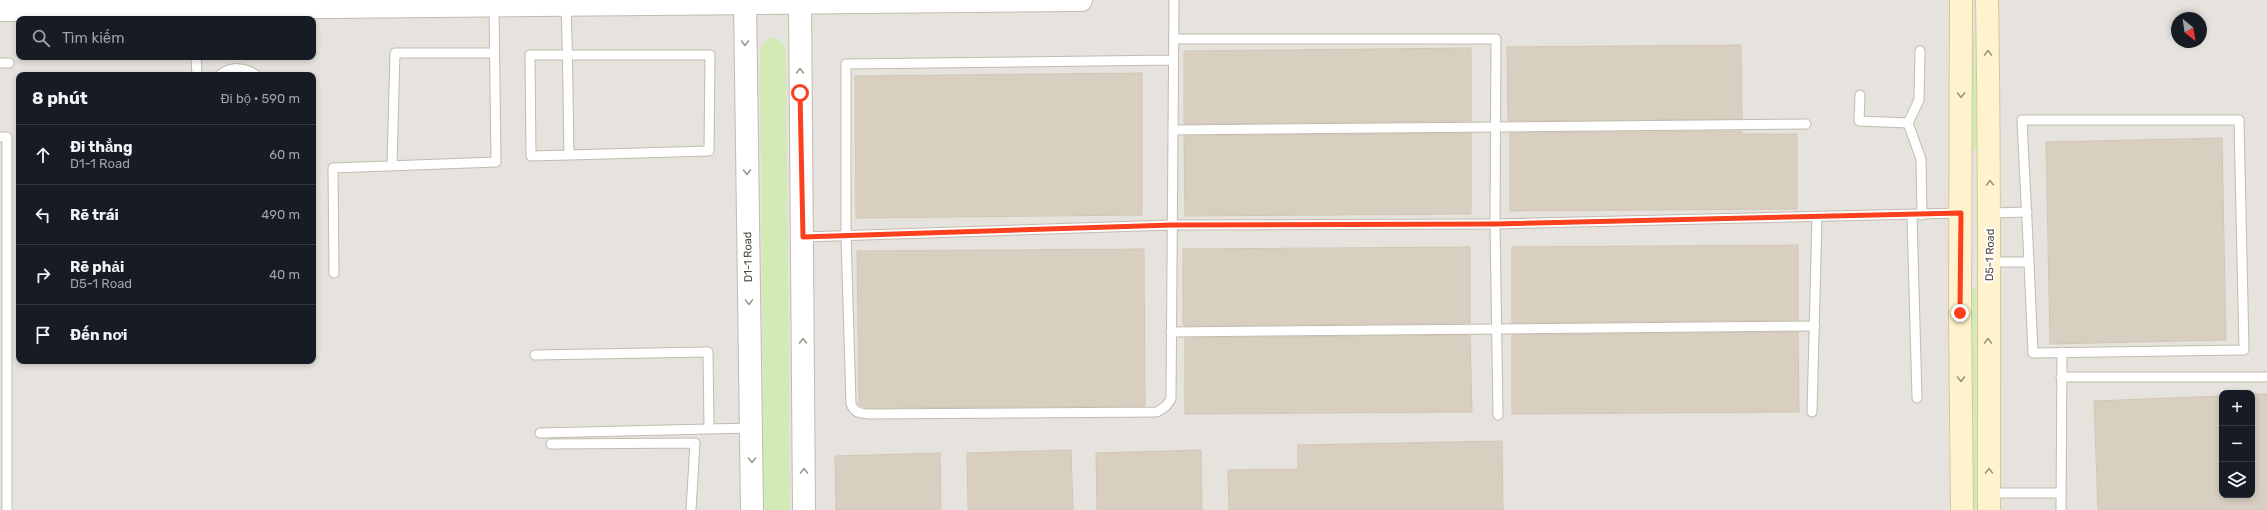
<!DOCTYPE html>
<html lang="vi">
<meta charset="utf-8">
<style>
body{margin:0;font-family:Rubik,sans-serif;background:#20242c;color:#f1f3f6}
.controls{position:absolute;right:12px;bottom:12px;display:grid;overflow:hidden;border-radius:8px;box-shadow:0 2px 6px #0003}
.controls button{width:36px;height:36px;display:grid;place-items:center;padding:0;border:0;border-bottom:1px solid #363941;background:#171b24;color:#f1f3f6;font:20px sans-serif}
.compass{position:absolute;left:2171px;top:12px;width:36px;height:36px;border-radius:50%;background:#171b24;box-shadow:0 2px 6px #0003;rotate:150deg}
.stop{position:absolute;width:12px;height:12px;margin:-9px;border:3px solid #fc3f1d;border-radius:50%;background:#fff}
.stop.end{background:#fc3f1d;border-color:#fff;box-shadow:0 1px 4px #0008}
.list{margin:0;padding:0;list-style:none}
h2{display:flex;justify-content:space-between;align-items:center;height:52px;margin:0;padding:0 16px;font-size:17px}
h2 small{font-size:13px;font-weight:400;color:#9ea1a6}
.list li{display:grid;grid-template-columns:26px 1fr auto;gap:12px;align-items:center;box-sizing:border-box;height:60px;padding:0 16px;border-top:1px solid #363941}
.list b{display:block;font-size:15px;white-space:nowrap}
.list p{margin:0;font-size:13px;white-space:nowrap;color:#9ea1a6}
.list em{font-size:13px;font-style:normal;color:#9ea1a6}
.icon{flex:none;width:22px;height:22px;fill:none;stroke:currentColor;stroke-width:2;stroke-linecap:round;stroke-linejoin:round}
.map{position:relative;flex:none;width:2267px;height:510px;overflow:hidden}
.search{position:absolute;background:#171b24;box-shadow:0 2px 6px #0003;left:16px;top:16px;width:300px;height:44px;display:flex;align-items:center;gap:10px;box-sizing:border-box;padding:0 14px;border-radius:8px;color:#9ea1a6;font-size:15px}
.panel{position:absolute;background:#171b24;box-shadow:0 2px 6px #0003;left:16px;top:72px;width:300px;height:292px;border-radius:8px}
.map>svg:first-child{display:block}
.industrial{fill:#e6e2dd;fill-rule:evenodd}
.green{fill:#d2eab5}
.building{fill:#d8cfc1;stroke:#d3c7b4}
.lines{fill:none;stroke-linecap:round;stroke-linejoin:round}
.service-casing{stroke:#c2bbae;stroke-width:11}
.tertiary-casing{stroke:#c2bbae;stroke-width:24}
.secondary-casing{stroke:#d6c79b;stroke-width:24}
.service{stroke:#fff;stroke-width:9}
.tertiary{stroke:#fff;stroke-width:22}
.secondary{stroke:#fff3cd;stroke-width:22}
.oneway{stroke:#9c9892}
.oneway2{stroke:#9c937c}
.route{stroke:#fc3f1d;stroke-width:5}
.labels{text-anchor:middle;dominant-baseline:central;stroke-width:4;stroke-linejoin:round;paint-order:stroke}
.street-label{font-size:11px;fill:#4b4439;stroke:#fff}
</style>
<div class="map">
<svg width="2267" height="510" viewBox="0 0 2267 510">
<rect width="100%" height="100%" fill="#f6f3ec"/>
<!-- industrial -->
<path class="industrial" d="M 0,0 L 2267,0 L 2267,510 L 0,510 ZM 2177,18 L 2201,18 L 2201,42 L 2177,42 ZM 19,19 L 313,19 L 313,57 L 19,57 ZM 19,75 L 313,75 L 313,361 L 19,361 ZM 2222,393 L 2252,393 L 2252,495 L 2222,495 Z"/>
<!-- green -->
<g class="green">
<path d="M 1970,32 L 1975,35 L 1977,147 L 1972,152 Z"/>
<path d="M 770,38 C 780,37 785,44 786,53 L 790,510 L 764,510 L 760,51 L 762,45 Z"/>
<path d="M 1972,288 L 1976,289 L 1977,292 L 1979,510 L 1971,510 L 1970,291 Z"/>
</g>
<!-- building -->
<g class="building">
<path d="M 1741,45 L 1742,119 L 1508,121 L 1507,47 Z"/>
<path d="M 1471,48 L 1471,121 L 1184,124 L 1184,51 Z"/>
<path d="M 1142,73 L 1142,215 L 856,218 L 855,76 Z"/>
<path d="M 1742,131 L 1742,134 L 1797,134 L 1797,209 L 1510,211 L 1510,133 Z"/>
<path d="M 1471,133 L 1471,214 L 1185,216 L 1184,136 Z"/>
<path d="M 2222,138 L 2226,340 L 2050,344 L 2046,142 Z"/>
<path d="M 1798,245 L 1798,320 L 1512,323 L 1512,247 Z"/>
<path d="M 1470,247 L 1470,323 L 1185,326 L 1183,324 L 1183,249 Z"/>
<path d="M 1144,249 L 1145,406 L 868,408 L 859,405 L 857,251 Z"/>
<path d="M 1798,332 L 1799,412 L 1512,414 L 1512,335 Z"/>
<path d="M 1470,335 L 1472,412 L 1185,414 L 1185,338 Z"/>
<path d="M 2252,394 L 2267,394 L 2267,510 L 2098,510 L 2094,401 L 2222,396 L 2222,495 L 2252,495 Z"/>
<path d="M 1502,441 L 1503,510 L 1229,510 L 1228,470 L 1298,469 L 1298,445 Z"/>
<path d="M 1071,450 L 1073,510 L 968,510 L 967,453 Z"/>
<path d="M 1201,450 L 1202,510 L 1097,510 L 1096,453 Z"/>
<path d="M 940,453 L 941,510 L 836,510 L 835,456 Z"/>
</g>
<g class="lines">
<!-- service casing -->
<g class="service-casing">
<g id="service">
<path d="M 566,5 C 568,55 568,105 569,155 L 709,151 L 710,55 L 530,55 L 531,156 L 569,155"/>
<path d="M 1174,39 L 1496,39 L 1495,224 L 1498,415"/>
<path d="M 1920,51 L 1919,100 L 1908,123 L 1921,159 L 1922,215"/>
<path d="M 196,57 L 197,75"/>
<path d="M 1173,60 L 846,64 L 846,234 L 851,404 C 855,413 859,413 868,414 L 1157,412 L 1166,406 L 1171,399 L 1174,0"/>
<path d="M 0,63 L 9,63"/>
<path d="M 220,75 C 231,66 245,67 256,75"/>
<path d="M 1860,95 L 1859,121 L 1908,123"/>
<path d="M 1173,130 L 1806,124"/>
<path d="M 0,137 L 7,137 L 7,510"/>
<path d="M 392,165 L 395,53 L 494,53"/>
<path d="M 1991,213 L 2027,212"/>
<path d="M 1912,216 L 1917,398"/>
<path d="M 803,237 L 1172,225 L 1495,224 L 1961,213"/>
<path d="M 1990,262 L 2029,262 L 2033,353 L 2244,350 L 2239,120 L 2022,120 L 2029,262"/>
<path d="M 334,273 L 333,168 L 496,162 L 494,6"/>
<path d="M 1171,332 L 1815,326"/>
<path d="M 535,355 L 708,352 L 709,428"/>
<path d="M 2061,377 L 2267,377"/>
<path d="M 1812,412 L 1817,217"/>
<path d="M 540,433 L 751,428"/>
<path d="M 551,444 L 695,443 L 691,510"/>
<path d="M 1989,493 L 2061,493"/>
<path d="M 2061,510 L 2062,352"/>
</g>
</g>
<!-- tertiary casing -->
<g class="tertiary-casing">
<g id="tertiary">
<path d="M 745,0 L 752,510"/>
<path d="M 800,0 L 804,510"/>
<path d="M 0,10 L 1081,0"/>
</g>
</g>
<!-- secondary casing -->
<g class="secondary-casing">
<g id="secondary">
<path d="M 1961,0 L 1960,313 L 1962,510"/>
<path d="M 1987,0 C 1990,170 1989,340 1989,510"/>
</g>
</g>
<!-- service -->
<use href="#service" class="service"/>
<!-- tertiary -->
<use href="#tertiary" class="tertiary"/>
<!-- secondary -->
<use href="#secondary" class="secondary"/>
</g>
<!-- one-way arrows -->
<defs><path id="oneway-chevron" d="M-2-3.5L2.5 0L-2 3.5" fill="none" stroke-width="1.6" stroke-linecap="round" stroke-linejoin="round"/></defs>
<g class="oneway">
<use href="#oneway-chevron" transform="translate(745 43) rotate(90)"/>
<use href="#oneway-chevron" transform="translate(800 71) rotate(-90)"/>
<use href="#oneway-chevron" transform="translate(747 172) rotate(89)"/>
<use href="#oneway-chevron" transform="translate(749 302) rotate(89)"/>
<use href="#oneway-chevron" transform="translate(803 341) rotate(-90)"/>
<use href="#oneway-chevron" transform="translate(752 460) rotate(90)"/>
<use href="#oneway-chevron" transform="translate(804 471) rotate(-90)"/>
</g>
<g class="oneway2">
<use href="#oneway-chevron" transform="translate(1988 53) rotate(-91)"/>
<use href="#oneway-chevron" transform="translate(1961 95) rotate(90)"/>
<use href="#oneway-chevron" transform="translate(1990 183) rotate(-91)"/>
<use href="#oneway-chevron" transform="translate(1988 341) rotate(-89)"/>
<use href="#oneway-chevron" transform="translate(1961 379) rotate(89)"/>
<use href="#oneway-chevron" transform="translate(1989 471) rotate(-90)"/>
</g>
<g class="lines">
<!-- route -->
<path class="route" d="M 800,93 L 803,237 L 1172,225 L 1495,224 L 1961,213 L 1960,313"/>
</g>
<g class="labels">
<!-- street labels -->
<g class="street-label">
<text transform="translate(1990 255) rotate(-89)">D5-1 Road</text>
<text transform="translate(748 257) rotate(-91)">D1-1 Road</text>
</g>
</g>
</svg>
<div class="controls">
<button>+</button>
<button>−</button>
<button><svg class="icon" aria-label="layers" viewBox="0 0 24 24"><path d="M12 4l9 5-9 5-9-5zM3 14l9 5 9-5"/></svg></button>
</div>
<svg class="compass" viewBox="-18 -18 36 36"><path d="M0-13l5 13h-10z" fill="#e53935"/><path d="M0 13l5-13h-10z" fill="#9ea1a6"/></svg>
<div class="stop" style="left:800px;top:93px"></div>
<div class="stop end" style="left:1960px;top:313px"></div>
<div class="search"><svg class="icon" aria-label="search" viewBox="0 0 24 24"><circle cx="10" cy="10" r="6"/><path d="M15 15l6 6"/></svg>Tìm kiếm</div>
<section class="panel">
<h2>8 phút<small>Đi bộ · 590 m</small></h2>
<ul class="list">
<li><svg class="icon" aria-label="ahead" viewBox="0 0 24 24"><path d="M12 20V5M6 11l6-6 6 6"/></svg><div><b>Đi thẳng</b><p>D1-1 Road</p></div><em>60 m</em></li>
<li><svg class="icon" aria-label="left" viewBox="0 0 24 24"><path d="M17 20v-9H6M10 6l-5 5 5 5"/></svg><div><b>Rẽ trái</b></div><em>490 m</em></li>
<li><svg class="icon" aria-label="right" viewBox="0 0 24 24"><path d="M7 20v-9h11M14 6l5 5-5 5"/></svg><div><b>Rẽ phải</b><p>D5-1 Road</p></div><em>40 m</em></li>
<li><svg class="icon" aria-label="arrive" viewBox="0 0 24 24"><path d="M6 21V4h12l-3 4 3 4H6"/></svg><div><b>Đến nơi</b></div></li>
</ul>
</section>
</div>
